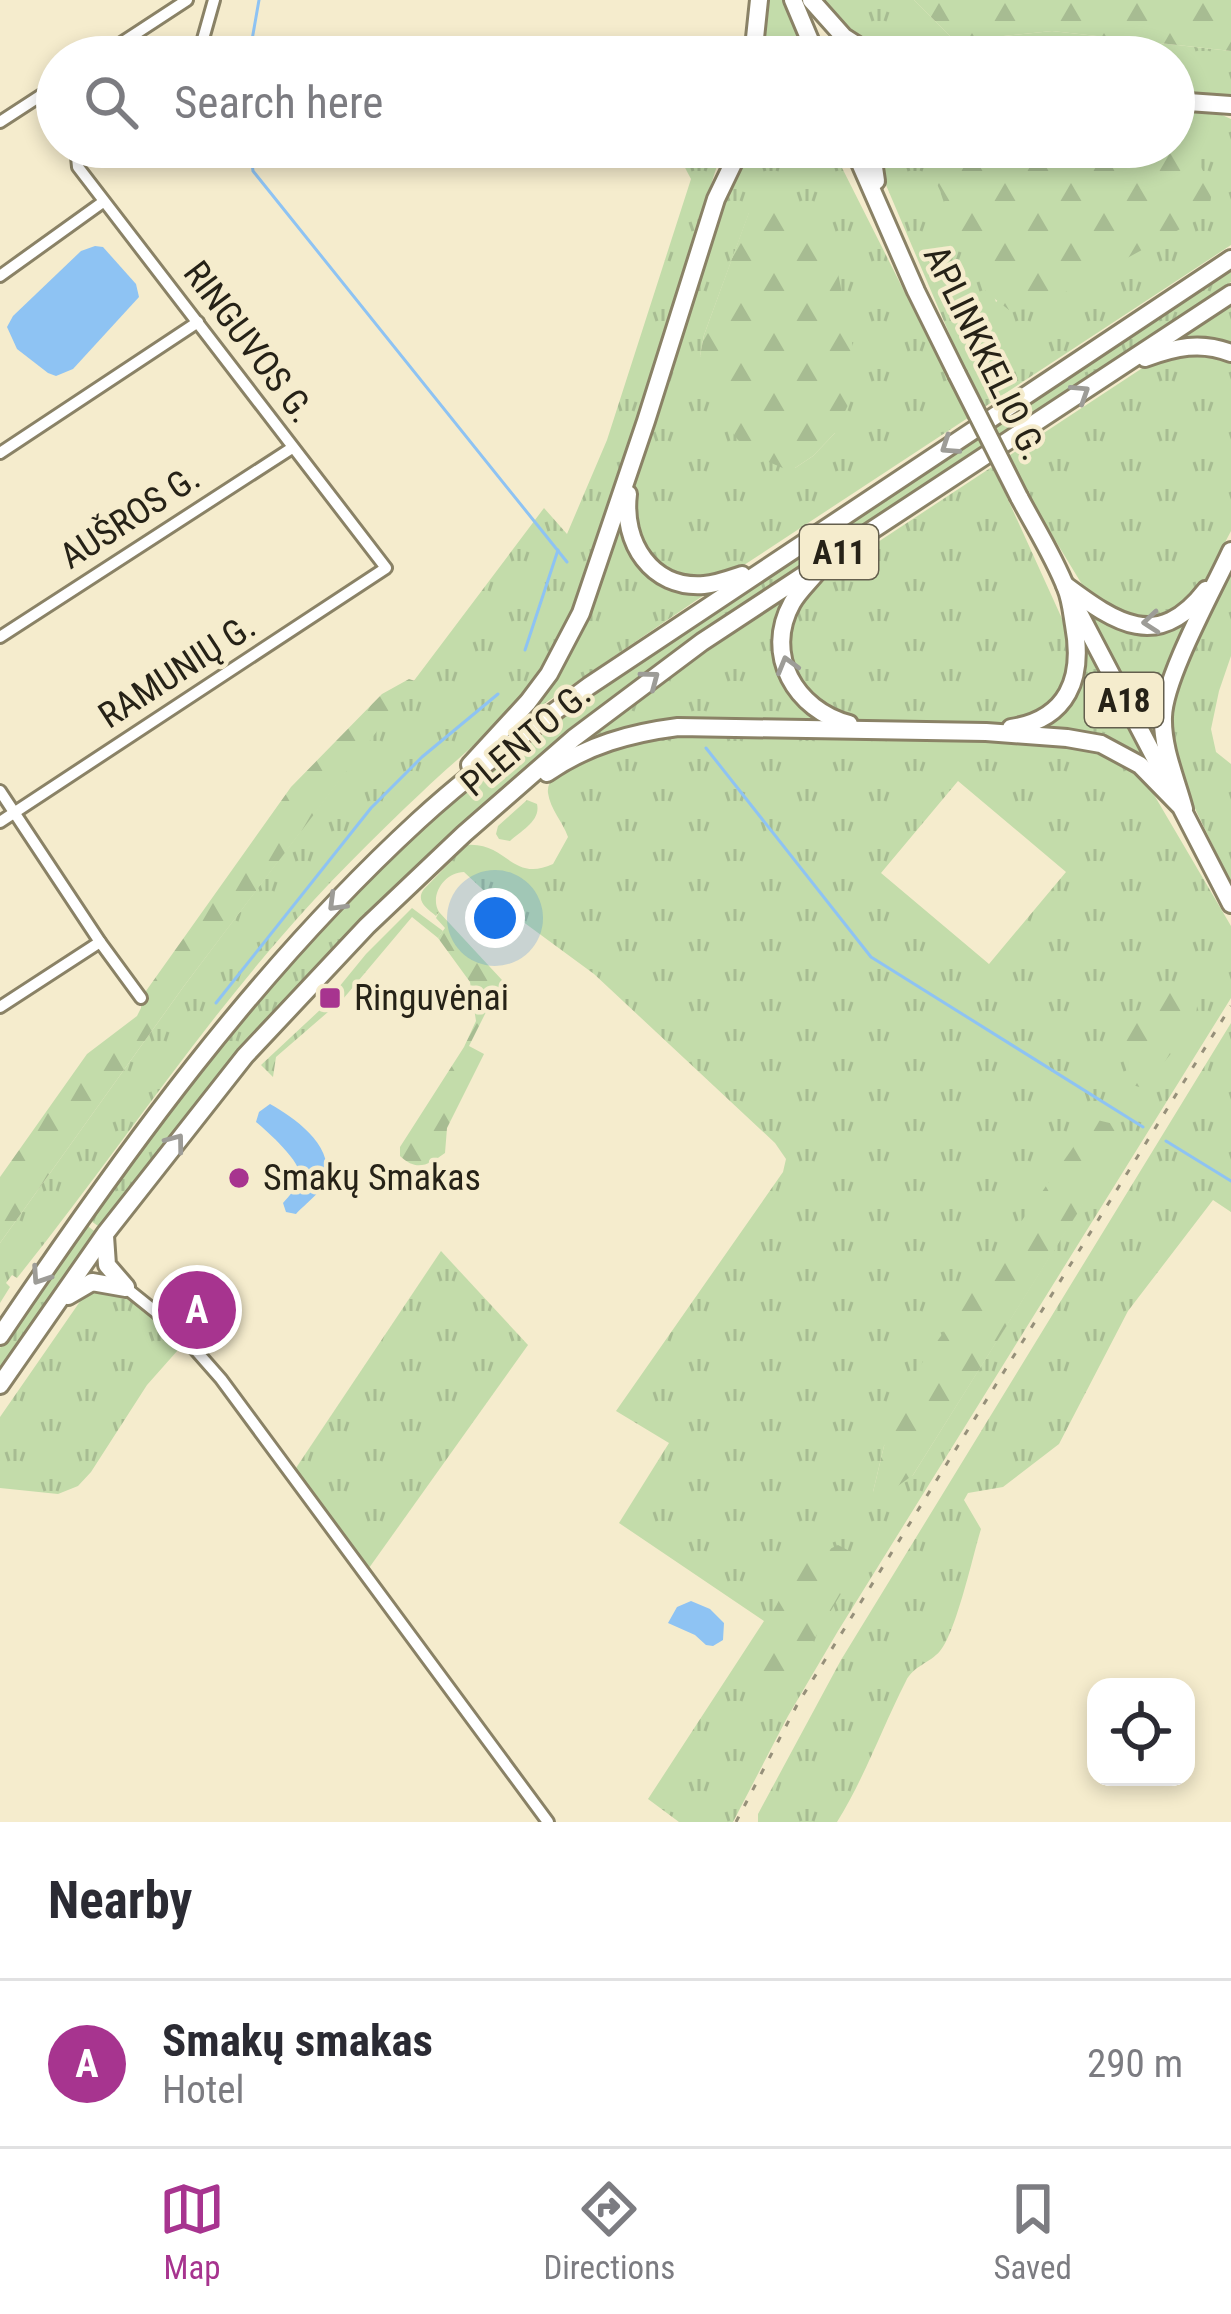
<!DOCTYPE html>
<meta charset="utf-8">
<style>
body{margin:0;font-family:"Roboto Condensed",sans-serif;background:#f7f7f7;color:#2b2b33}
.controls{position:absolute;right:36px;bottom:36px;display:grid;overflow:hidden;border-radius:24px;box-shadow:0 6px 18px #0003}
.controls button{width:108px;height:108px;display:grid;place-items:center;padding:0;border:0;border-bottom:3px solid #e1e1e2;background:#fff;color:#2b2b33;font:60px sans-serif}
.you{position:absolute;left:495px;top:918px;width:42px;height:42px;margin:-30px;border:9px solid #fff;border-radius:50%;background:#1a73e8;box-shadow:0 0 0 18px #1a73e833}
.badge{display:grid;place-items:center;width:78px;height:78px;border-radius:50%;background:#a7348f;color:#fff;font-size:39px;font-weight:700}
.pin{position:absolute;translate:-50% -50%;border:6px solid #fff;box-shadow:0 3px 12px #0006}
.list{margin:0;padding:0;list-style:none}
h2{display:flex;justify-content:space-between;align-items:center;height:156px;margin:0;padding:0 48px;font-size:51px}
h2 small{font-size:39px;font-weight:400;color:#7c7c81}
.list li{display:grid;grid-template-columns:78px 1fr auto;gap:36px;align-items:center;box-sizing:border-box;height:168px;padding:0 48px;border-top:3px solid #e1e1e2}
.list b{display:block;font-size:45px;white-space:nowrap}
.list p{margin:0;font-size:39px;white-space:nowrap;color:#7c7c81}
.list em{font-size:39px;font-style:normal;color:#7c7c81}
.icon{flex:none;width:66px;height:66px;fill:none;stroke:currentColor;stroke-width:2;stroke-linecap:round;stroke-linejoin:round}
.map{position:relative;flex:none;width:1231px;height:1822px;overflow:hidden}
.search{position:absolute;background:#fff;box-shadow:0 6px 18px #0003;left:36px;right:36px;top:36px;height:132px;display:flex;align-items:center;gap:30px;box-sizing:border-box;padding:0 42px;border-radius:66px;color:#7c7c81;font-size:45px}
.sheet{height:324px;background:#fff}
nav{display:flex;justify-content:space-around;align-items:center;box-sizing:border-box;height:168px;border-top:3px solid #e1e1e2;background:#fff;font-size:33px;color:#7c7c81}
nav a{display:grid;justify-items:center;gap:6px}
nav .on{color:#a7348f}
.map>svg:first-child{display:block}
.grass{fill:url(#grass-tufts);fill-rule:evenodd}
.forest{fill:url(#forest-firs)}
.water{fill:#8ec3f3}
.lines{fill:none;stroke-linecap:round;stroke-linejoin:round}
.stream{stroke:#8ec3f3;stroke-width:3}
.minor-casing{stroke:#8a8266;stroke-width:16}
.highway-casing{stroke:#8a8266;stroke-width:22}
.minor{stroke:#fff;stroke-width:10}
.highway{stroke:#fff;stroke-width:16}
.rail{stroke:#96907a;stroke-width:3;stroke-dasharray:6 12;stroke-linecap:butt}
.highway-bridge-casing{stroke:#8a8266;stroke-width:22;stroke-linecap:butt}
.highway-bridge{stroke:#fff;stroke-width:16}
.oneway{stroke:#9d9c97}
.poi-dot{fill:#a7348f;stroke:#f5eccd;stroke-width:4.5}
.labels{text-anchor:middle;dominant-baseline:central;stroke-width:9;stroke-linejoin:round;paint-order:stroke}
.shield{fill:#f5eccd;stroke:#645f4e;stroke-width:3}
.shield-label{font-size:33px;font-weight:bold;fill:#262217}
.street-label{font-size:36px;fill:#262217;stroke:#f5eccd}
.poi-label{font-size:36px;fill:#262217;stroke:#f5eccd;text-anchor:start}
</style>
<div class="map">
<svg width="1231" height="1822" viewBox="0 0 1231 1822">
<defs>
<pattern id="grass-tufts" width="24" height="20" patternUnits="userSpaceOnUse" patternTransform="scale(3)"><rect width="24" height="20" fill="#c3dcaa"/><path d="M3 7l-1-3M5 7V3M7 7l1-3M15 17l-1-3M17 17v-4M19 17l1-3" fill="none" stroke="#a7bc92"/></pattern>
<pattern id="forest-firs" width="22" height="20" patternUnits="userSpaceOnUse" patternTransform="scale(3)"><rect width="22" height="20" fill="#c3dcaa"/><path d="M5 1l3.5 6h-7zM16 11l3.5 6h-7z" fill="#a7bc92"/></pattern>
</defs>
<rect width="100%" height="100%" fill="#f5eccd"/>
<!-- grass -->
<g class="grass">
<path d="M 766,0 L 783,0 L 806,57 L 759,57 Z"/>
<path d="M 817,0 L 914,0 L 955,41 L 1052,31 L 1231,51 L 1231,98 L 1174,92 L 1174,57 L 884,57 L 853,40 Z"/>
<path d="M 1174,109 L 1222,115 L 1231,119 L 1231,245 L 741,567 L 705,580 L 678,577 L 657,567 L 637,543 L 633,493 L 729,181 L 748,147 L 832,148 L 954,390 L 969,380 L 886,185 L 879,169 L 877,147 L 966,147 L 946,159 L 996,302 L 1180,143 L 1174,142 ZM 749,213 L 835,433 L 813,456 L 795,468 L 700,356 L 704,335 Z"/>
<path d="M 674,147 L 723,147 L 581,594 C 564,634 544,672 516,704 C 487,736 453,762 422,792 C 373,838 325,886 281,937 C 187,1045 107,1166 17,1278 L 12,1275 L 6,1283 L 10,1287 L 0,1303 L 0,1243 L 184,986 L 544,508 L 567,534 L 607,440 L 691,179 Z"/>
<path d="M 1231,272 L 1231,282 L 715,621 L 627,688 L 474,813 L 334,946 L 283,1003 L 180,1126 L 101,1228 L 88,1219 L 148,1132 L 289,963 L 392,855 L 477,781 L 598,686 Z"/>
<path d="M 1231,305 L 1231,347 L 1206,339 L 1179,340 Z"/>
<path d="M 1188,351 L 1231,359 L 1231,531 L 1202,586 L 1167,617 L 1132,620 L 1086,591 L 1021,484 L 1005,493 L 1064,623 C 1071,647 1074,683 1054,702 C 1021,732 971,724 930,722 C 900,721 867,724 838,716 C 825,712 818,704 809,695 C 775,658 783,627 808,588 L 1150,363 Z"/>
<path d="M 617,522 C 637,578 649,584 707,593 L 516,723 L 539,696 Z"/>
<path d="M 1231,565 L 1231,656 L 1219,691 L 1211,729 L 1216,752 L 1231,764 L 1231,883 L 1186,790 L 1168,731 L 1171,709 L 1183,670 Z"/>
<path d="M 790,594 L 777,660 L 825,724 L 664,722 L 627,728 L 590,739 L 687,665 Z"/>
<path d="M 1087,610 L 1111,624 L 1196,614 L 1156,712 L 1155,740 Z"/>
<path d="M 1084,642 L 1148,762 C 1110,736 1084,731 1038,728 L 1054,719 Z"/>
<path d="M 653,733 L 1030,741 L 1082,745 L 1108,753 L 1143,776 L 1231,926 L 1231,998 L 838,1631 L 788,1716 L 733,1822 L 679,1822 L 648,1799 L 764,1621 L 619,1523 L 669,1443 L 616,1411 L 783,1172 L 786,1159 L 775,1143 L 594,974 L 496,902 L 464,872 C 445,872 429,895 439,912 L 436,916 C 427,908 415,901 424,889 L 467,845 C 507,842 512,883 553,864 L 568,837 C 563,822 550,809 548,793 C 544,762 628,742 653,733 ZM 958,781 L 1066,872 L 989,964 L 881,873 ZM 1118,1125 L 1118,1147 L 913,1475 L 873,1492 L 884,1446 Z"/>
<path d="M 527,800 L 537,804 C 541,821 521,831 510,841 L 499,839 L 496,834 L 498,826 Z"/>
<path d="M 412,908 L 443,931 L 438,938 L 412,917 L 343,999 L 276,1057 L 273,1077 L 261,1065 L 321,1009 L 366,954 Z"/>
<path d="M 1231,1023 L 1231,1212 L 1213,1200 L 1128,1311 L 1059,1444 L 1003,1487 L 968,1493 L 964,1500 L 981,1529 C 973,1555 956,1633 940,1651 C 930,1663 913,1666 906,1681 C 882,1728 865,1777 837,1822 L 758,1822 L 758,1814 L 841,1660 Z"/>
<path d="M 85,1224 L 97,1233 L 0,1372 L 0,1348 Z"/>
<path d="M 441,1251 L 528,1345 L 369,1568 L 294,1471 Z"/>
<path d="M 101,1291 L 122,1294 L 157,1320 L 189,1350 L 178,1350 L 147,1385 L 91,1472 L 78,1486 L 58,1494 L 0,1488 L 0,1417 L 81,1300 L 89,1293 Z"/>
</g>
<!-- forest -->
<g class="forest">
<path d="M 914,0 L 1231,0 L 1231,51 L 1052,31 L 955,41 Z"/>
<path d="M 1174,142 C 1193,148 1210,177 1211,197 C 1211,203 1207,210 1204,216 L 1034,309 L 1009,310 L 986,292 L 937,184 L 946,159 L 966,147 L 1174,147 Z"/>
<path d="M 759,202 L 771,203 L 822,221 L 831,239 L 857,367 L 848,405 L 835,433 L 813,456 L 795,468 L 785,469 L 755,456 L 738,440 L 723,420 L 700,356 L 704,335 L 749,212 Z"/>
<path d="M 409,679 L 415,681 L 184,986 L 0,1243 L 0,1177 L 87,1054 L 137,1016 L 141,1008 L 141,998 L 291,787 L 382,694 Z"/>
<path d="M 439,912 L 502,980 L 469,1046 L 484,1054 L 447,1128 L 445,1153 C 428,1165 417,1172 400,1156 L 400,1147 L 464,1047 L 476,1021 L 470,982 L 438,938 L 445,928 L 436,918 Z"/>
<path d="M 1185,977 L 1199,989 L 1195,1024 L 1143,1088 L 1125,1083 L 1128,1057 L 1111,1038 L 1127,1013 L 1160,1005 L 1165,989 Z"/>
<path d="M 1093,1119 L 1118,1125 L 1119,1147 L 913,1475 L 884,1496 L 873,1492 L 884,1446 L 915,1373 Z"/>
<path d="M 838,1545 L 857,1555 L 852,1575 L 796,1670 L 782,1679 L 763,1675 L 751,1669 L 757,1641 L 799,1564 Z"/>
</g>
<!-- water -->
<g class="water">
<path d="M 95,246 L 103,247 L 136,284 L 139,297 L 73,369 L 56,376 L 48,373 L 17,349 L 7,327 L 13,316 L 81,251 Z"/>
<path d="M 270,1104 C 293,1117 333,1144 326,1177 C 324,1191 305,1204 296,1214 L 286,1212 L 283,1203 C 288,1197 299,1186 300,1177 C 302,1162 268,1132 256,1122 L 259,1112 Z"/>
<path d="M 691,1601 L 710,1609 L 724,1623 L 723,1640 L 713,1646 L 706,1645 L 695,1635 L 668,1623 L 677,1607 Z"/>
</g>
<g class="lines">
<!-- stream -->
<g class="stream">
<path d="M 249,57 L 259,0"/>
<path d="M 250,147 L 253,171 L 567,562"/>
<path d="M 525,650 L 558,550"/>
<path d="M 706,748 L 871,957 L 1143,1127"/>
<path d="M 216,1003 L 371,808 L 422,757 L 498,694"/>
<path d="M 1166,1141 L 1231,1181"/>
</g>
<!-- minor casing -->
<g class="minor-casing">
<g id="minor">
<path d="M 100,57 L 187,0"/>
<path d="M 192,57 L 203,39 L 214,0"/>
<path d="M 0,122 L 57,85"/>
<path d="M 0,276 L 103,202"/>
<path d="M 0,453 L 198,322"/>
<path d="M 0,637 L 292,448"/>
<path d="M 0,791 L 100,942 L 141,998"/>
<path d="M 0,822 L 386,568 L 78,167 L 76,147"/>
<path d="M 0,1007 L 100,942"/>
<path d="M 126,1288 L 177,1329 L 221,1379 L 548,1822"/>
</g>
</g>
<!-- highway casing -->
<g class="highway-casing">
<g id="highway">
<path d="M 793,0 L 817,57"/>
<path d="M 811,0 L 844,37 L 875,57"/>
<path d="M 753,57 L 759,0"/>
<path d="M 1174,101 L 1231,105"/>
<path d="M 853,147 L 916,291 L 957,374"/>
<path d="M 871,147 L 876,181"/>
<path d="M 1145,358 C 1175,347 1201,341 1231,353"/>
<path d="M 628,494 C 622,542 651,589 704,585 C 717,584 730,579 742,575"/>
<path d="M 817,572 C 809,582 798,592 792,603 C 763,655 796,710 849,724"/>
<path d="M 1065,585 C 1116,623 1158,652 1206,590"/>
<path d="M 1078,611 L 1169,785"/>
<path d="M 1011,728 C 1068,719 1084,678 1074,625 C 1072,613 1071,600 1066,588 C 1054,557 1035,527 1019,497"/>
<path d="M 470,765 L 528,702 L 549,674 L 581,613 L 646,421 L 716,199 L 741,147"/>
<path d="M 547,773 C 587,745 631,733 678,727 L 986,732 L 1067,738 L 1101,744 L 1140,765 L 1181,807 L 1231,904"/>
<path d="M 1184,809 C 1176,779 1162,748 1163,717 C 1164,678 1213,590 1231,551"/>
<path d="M 105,1236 L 107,1265 L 126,1287"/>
<path d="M 68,1296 L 92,1282 L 126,1288"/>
<path d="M 0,1336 C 124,1152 254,972 418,821 C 471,772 531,729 589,686 L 1231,259"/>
<path d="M 0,1385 L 105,1234 L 245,1056 L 367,926 L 464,834 L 574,738 L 702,642 L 1231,294"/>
</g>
</g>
<!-- minor -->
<use href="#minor" class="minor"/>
<!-- highway -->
<use href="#highway" class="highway"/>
<!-- rail -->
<path class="rail" d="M 736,1822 L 797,1705 L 1231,1006"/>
<!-- highway-bridge casing -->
<g class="highway-bridge-casing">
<path id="highway-bridge" d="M 957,374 L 1019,497"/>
</g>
<!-- highway-bridge -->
<use href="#highway-bridge" class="highway-bridge"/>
</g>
<!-- one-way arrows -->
<defs><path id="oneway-chevron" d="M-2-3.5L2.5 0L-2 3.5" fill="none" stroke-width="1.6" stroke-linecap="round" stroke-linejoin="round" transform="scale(3)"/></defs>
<g class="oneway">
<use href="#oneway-chevron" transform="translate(1081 393) rotate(-33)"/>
<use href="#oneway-chevron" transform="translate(949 446) rotate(146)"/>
<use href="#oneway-chevron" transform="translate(1151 622) rotate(175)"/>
<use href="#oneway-chevron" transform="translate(787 665) rotate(-106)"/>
<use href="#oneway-chevron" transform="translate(651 679) rotate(-37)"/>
<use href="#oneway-chevron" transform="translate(336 903) rotate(135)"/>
<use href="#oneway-chevron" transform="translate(176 1142) rotate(-53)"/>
<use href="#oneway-chevron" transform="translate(40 1276) rotate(124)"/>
</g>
<!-- markers -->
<g class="poi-dot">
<rect x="318" y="986" width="24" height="24" rx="6"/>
<circle cx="239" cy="1178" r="12"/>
</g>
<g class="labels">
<!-- shield labels -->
<g class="shield">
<rect x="800" y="525" width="78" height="54" rx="9"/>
<rect x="1085" y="673" width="78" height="54" rx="9"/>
</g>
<g class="shield-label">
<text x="839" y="552">A11</text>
<text x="1124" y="700">A18</text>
</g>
<!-- street labels -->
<g class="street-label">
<text transform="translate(249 342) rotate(53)">RINGUVOS G.</text>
<text transform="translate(985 353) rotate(64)">APLINKKELIO G.</text>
<text transform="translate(130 517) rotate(-33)">AUŠROS G.</text>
<text transform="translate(177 671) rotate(-33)">RAMUNIŲ G.</text>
<text transform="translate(526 739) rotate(-40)">PLENTO G.</text>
</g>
<!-- poi labels -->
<g class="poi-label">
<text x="354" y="998">Ringuvėnai</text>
<text x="263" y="1178">Smakų Smakas</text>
</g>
</g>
</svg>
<div class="controls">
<button><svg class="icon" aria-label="locate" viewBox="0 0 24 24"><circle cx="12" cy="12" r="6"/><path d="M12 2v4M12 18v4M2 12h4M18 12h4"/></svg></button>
</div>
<div class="you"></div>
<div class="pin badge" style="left:197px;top:1310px">A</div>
<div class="search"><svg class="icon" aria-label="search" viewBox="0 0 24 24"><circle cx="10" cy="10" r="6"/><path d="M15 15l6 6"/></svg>Search here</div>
</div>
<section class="sheet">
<h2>Nearby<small></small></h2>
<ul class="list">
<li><span class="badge">A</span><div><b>Smakų smakas</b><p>Hotel</p></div><em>290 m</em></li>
</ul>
</section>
<nav>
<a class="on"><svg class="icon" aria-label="map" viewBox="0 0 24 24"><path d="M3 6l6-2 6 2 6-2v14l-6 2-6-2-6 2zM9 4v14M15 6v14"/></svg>Map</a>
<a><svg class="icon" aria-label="directions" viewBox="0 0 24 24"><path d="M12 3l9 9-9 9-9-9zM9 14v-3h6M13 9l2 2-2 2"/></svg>Directions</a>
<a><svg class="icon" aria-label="saved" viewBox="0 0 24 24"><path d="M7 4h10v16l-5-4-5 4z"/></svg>Saved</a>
</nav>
